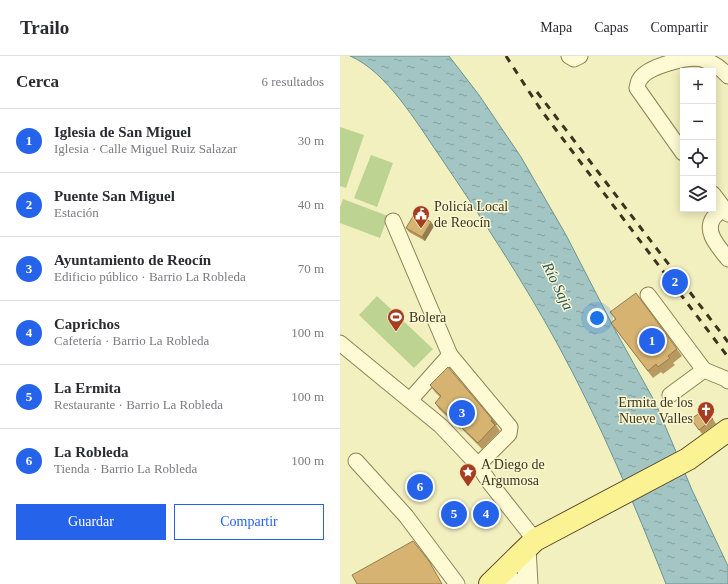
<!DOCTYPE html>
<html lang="es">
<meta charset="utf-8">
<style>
body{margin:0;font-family:Georgia,serif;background:#f7f7f7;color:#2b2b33}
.controls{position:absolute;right:12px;top:12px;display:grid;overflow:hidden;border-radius:0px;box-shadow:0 2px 10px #0003}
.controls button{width:36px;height:36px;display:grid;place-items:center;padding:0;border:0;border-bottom:1px solid #e1e1e2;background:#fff;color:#2b2b33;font:20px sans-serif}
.you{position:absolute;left:257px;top:262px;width:14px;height:14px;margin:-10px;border:3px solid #fff;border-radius:50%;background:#1a73e8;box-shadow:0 0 0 6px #1a73e833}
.badge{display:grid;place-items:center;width:26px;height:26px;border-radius:50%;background:#2563eb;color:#fff;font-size:13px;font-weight:700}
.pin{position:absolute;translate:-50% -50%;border:2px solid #fff;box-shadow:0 1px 4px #0006}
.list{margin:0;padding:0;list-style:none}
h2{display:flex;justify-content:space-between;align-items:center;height:52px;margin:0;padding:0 16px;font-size:17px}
h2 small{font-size:13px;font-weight:400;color:#7c7c81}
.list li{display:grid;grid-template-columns:26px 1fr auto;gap:12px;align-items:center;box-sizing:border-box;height:64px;padding:0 16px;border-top:1px solid #e1e1e2}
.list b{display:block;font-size:15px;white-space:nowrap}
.list p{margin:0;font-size:13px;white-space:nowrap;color:#7c7c81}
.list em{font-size:13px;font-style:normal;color:#7c7c81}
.actions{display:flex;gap:8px;padding:12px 16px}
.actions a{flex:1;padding:9px 0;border:1px solid #2563eb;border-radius:0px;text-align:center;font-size:14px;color:#2563eb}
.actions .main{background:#2563eb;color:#fff}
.icon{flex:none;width:22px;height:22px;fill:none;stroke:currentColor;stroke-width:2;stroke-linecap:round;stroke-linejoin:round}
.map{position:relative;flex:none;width:388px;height:528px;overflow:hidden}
header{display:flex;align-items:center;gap:24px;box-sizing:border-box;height:56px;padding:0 20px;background:#fff;border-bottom:1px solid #e1e1e2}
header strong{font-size:19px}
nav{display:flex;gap:22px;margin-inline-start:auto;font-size:14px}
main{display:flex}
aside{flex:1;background:#fff}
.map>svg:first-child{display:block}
.park{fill:#bcd392}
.water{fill:url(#water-ripples);stroke:#699494}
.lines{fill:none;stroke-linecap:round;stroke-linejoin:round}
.minor-casing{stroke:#8f8155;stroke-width:17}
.tertiary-casing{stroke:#8f8155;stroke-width:21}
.primary-casing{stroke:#5c4d2a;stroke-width:24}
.minor{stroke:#fdfad4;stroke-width:15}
.tertiary{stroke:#fdfad4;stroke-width:19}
.primary{stroke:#fbf393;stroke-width:22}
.rail{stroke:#3c331c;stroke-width:3;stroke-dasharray:7 7;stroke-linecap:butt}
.wall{fill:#b89a61}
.shaded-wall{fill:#967d4f}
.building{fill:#d6b371;stroke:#967d4f}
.labels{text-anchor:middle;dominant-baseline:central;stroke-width:3;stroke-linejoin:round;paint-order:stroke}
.poi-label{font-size:14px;fill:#3c331c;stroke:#f9f7d1;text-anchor:start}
.water-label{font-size:15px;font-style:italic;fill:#29555e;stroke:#f9f7d1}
</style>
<header>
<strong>Trailo</strong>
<nav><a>Mapa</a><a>Capas</a><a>Compartir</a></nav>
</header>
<main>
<aside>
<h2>Cerca<small>6 resultados</small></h2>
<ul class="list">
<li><span class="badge">1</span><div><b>Iglesia de San Miguel</b><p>Iglesia · Calle Miguel Ruiz Salazar</p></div><em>30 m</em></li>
<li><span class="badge">2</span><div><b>Puente San Miguel</b><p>Estación</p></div><em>40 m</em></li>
<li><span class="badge">3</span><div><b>Ayuntamiento de Reocín</b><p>Edificio público · Barrio La Robleda</p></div><em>70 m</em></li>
<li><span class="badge">4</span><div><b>Caprichos</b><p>Cafetería · Barrio La Robleda</p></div><em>100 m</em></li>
<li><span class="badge">5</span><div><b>La Ermita</b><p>Restaurante · Barrio La Robleda</p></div><em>100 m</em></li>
<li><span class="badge">6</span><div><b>La Robleda</b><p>Tienda · Barrio La Robleda</p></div><em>100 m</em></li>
</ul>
<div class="actions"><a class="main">Guardar</a><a>Compartir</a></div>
</aside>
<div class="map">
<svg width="388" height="528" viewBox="0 0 388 528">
<defs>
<pattern id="water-ripples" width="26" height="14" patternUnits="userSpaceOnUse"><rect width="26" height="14" fill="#a3c5c3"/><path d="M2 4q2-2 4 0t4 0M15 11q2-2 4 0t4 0" fill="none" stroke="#86a19e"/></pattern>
</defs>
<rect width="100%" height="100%" fill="#f3f0c0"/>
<!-- park -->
<g class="park">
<path d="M 0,71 L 24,79 L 6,132 L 0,130 Z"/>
<path d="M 31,99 L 53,107 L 37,151 L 14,142 Z"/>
<path d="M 3,143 L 48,160 L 40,182 L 0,167 L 0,151 Z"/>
<path d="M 37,240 L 93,293 L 74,312 L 19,259 Z"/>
</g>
<!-- water -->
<path class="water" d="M 10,0 L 109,0 L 139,39 L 181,101 L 226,179 L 274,272 L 316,348 L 352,434 L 388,510 L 388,528 L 326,528 C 294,447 260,366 218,289 C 182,223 141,161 99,99 C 77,67 46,15 10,0 Z"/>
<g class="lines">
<!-- minor casing -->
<g class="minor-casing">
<g id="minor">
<path d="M 229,0 L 234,3 L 240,0"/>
<path d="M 343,97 L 297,32 C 298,29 298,25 300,23 C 308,10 348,0 362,3 C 372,6 381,12 388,20"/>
<path d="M 373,138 L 388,158"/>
<path d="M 384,153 C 381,155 377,158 374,161 C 363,176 379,191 388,203"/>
<path d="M 53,165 L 110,299 L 170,371 L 169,378 L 138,409"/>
<path d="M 308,239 L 364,314"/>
<path d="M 0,287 L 101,370 L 138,409 L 150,427 L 195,484"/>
<path d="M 330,339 L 364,314 L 386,323 L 388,325"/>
<path d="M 70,344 L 110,299"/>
<path d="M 16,405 L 66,460 L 117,528"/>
</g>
</g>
<!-- tertiary casing -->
<g class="tertiary-casing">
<g id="tertiary">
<path d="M 186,492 L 188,528"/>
<path d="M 159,519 L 177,528"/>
</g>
</g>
<!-- primary casing -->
<g class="primary-casing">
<path id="primary" d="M 150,528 L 195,484 L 348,403 L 388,374"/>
</g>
<!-- minor -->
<use href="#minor" class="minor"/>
<!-- tertiary -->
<use href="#tertiary" class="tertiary"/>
<!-- primary -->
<use href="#primary" class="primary"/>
<!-- rail -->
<g class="rail">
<path d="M 166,0 L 201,54 L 388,301"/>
<path d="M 197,36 L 388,286"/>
</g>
</g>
<!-- wall -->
<g class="wall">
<path d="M 94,170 L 85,185 L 69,176 L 66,172 Z"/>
<path d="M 270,256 L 337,293 L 342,300 L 333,307 L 335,309 L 323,318 L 321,316 L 313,322 L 271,267 L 275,263 Z"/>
<path d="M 90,329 L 157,369 L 156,369 L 160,375 L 142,393 L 121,372 L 120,373 L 99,353 L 95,347 L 100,341 L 94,335 Z"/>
<path d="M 351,363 L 373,363 L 376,368 L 362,378 Z"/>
</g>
<!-- shaded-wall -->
<g class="shaded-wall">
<path d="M 91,166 L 94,170 L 85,185 L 82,181 Z"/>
<path d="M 152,363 L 157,369 L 156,369 L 151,365 Z"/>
</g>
<!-- building -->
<g class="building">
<path d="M 75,157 L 91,166 L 82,181 L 66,172 Z"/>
<path d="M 296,237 L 337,293 L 328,300 L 330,302 L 318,311 L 316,308 L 308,315 L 271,267 L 276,263 L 270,256 Z"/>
<path d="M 108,311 L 152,363 L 151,365 L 155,369 L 138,387 L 116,366 L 116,367 L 95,347 L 101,340 L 90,329 Z"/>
<path d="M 364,354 L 373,363 L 359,374 L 351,363 Z"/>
<path d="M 73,485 L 89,505 L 102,528 L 17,528 L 12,519 Z"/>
</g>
<!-- icons -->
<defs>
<g id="civic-pin" transform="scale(0.9)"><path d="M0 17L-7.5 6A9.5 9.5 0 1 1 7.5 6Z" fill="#a53d1e" stroke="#f9f7d1"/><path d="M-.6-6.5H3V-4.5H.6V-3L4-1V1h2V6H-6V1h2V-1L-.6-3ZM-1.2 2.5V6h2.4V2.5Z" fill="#fff"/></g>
<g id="stadium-pin" transform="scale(0.9)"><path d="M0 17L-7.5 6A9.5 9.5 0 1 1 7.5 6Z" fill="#a53d1e" stroke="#f9f7d1"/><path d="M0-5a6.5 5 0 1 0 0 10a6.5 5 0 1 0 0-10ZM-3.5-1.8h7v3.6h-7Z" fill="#fff"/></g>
<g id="church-pin" transform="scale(0.9)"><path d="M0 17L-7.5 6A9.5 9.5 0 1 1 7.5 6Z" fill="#a53d1e" stroke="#f9f7d1"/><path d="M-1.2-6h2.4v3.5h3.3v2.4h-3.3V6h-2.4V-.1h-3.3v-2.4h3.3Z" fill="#fff"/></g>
<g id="sight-pin" transform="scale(0.9)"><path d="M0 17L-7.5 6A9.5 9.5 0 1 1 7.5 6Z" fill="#a53d1e" stroke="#f9f7d1"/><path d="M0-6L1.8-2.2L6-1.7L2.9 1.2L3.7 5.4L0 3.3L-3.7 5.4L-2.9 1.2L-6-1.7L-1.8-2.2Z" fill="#fff"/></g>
</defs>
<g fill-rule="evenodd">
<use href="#civic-pin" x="81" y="158"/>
<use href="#stadium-pin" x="56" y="261"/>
<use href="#church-pin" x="366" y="354"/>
<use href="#sight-pin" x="128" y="416"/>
</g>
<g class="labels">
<!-- poi labels -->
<g class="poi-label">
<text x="94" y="150">Policía Local<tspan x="94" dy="16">de Reocín</tspan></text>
<text x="69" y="261">Bolera</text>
<text x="353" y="346" text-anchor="end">Ermita de los<tspan x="353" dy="16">Nueve Valles</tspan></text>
<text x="141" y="408">A Diego de<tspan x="141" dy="16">Argumosa</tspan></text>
</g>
<!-- water labels -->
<g class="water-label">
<text transform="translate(218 230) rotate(64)">Río Saja</text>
</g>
</g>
</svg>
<div class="controls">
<button>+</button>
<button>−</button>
<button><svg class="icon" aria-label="locate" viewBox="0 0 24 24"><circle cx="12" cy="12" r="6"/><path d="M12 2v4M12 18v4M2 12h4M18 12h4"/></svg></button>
<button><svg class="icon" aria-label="layers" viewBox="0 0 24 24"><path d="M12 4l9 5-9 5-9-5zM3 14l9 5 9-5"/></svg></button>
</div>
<div class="you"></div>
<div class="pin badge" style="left:312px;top:285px">1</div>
<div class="pin badge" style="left:335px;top:226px">2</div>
<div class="pin badge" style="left:122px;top:357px">3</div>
<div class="pin badge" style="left:146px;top:458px">4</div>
<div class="pin badge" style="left:114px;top:458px">5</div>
<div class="pin badge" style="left:80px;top:431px">6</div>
</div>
</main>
